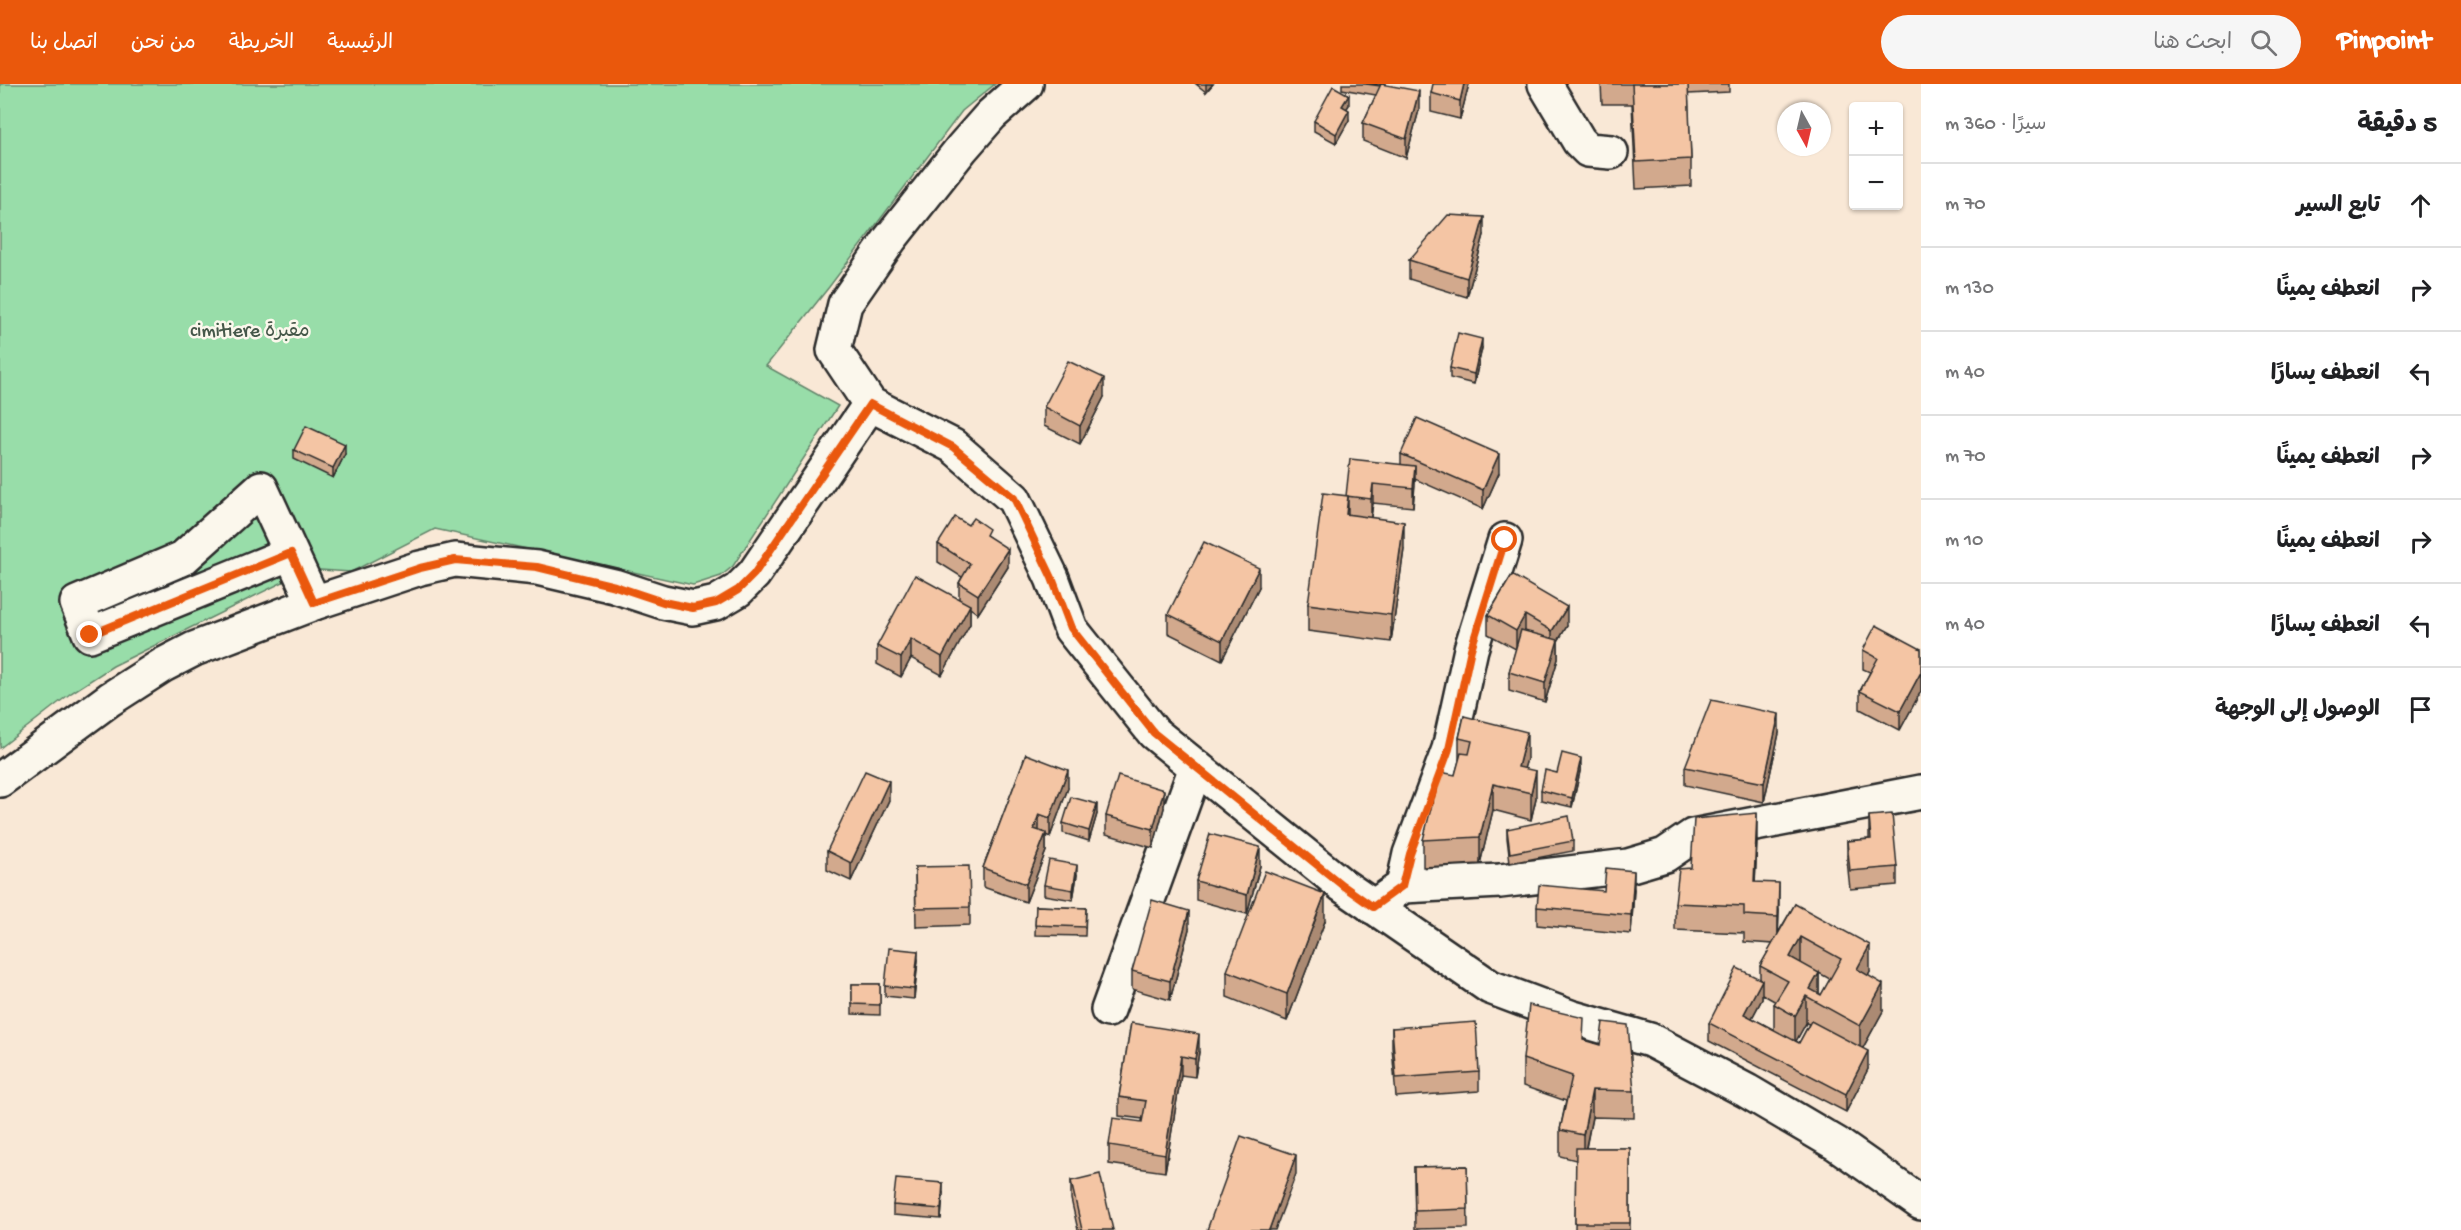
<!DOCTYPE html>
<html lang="ar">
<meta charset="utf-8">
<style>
body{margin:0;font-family:"Gochi Hand","Playpen Sans Arabic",sans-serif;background:#f6f6f6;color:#202124;direction:rtl}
.controls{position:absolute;right:18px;top:18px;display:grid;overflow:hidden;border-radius:6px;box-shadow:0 2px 4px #0004}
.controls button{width:54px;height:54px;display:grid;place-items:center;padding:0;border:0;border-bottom:2px solid #e0e0e0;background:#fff;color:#202124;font:30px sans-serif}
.compass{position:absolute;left:1777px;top:18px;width:54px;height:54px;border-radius:50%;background:#fff;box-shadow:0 2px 4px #0004;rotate:172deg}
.stop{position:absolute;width:18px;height:18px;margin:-14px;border:4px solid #ea580c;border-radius:50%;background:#fff}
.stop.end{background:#ea580c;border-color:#fff;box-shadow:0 2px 6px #0008}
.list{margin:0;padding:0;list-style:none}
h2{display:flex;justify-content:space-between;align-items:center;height:78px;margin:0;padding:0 24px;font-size:26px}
h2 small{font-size:20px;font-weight:400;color:#757577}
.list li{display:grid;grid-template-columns:39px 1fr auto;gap:18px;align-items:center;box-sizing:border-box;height:84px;padding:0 24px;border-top:2px solid #e0e0e0}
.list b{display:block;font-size:22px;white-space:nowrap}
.list em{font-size:20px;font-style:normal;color:#757577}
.icon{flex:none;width:33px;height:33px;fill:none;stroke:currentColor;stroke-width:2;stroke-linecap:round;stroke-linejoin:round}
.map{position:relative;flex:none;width:1921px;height:1146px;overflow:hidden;direction:ltr}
header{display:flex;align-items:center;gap:36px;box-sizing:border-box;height:84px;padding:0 30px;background:#ea580c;color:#fff}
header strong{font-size:28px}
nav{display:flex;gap:33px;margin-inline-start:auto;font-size:21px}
.search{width:420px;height:54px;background:#f6f6f6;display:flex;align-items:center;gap:15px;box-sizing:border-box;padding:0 21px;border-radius:33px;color:#757577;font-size:22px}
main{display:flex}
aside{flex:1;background:#fff}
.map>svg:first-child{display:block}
.green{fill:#98dda9;stroke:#62846a;stroke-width:1.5}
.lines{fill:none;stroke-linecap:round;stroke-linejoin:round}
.minor-casing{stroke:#2b2b2b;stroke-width:38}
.minor{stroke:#fbf7ec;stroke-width:33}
.wall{fill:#d2a98d;stroke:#2b2b2b;stroke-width:1.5;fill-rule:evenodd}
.shaded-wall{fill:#ab8a73;stroke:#2b2b2b;stroke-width:1.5}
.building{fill:#f4c5a4;stroke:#2b2b2b;stroke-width:1.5;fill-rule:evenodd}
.route{stroke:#ea580c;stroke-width:8}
.labels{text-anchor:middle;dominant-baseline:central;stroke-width:5;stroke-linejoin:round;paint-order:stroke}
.park-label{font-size:20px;fill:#46584a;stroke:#fbf7ec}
</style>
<header>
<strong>Pinpoint</strong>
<div class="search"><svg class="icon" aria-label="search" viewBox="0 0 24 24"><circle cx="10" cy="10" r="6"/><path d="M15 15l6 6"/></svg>ابحث هنا</div>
<nav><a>الرئيسية</a><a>الخريطة</a><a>من نحن</a><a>اتصل بنا</a></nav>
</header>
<main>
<aside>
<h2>5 دقيقة<small>سيرًا · 360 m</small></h2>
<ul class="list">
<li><svg class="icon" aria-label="ahead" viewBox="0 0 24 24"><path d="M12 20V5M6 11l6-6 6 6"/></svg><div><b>تابع السير</b></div><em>70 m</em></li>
<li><svg class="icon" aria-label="right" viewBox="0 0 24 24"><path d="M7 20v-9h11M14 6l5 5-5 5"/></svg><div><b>انعطف يمينًا</b></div><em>130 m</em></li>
<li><svg class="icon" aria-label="left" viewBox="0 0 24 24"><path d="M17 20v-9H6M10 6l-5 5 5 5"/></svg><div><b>انعطف يسارًا</b></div><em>40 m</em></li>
<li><svg class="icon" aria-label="right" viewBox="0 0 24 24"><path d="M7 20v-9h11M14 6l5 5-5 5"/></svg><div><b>انعطف يمينًا</b></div><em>70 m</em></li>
<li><svg class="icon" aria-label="right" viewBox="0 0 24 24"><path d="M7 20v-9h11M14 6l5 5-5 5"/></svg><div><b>انعطف يمينًا</b></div><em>10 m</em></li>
<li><svg class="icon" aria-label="left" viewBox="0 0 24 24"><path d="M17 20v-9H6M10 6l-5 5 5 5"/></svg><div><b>انعطف يسارًا</b></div><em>40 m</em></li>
<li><svg class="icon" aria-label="arrive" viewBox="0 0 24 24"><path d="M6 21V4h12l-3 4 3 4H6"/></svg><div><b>الوصول إلى الوجهة</b></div></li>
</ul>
</aside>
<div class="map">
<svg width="1921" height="1146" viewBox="0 0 1921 1146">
<rect width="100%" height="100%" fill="#f9e8d6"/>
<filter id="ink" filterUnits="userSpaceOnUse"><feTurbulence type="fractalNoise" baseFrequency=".0167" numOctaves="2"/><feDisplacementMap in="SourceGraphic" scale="12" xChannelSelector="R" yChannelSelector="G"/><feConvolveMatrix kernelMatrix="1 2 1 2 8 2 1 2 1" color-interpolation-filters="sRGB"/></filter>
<g filter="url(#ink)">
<!-- green -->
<path class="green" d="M 0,0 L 995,0 L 962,27 L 829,203 L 766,282 L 838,322 L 733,482 L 721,492 L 693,501 L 435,445 L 351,488 L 320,486 L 283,498 L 113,582 L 71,609 L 0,664 Z"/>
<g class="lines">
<!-- minor casing -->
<g class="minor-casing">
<g id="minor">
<path d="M 1026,0 L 991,31 L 962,64 L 890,155 L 845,220 L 834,266 L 870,320 L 953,362 L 1014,415 L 1052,494 L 1071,545 L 1154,649 L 1342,801 L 1490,903 L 1570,933 L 1650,956 L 1747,1007 L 1837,1060 L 1921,1119"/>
<path d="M 1545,0 L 1579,57 L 1588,66 L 1611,68"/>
<path d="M 291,469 L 90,551 L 77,519 L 183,474 L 261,404 L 314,519"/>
<path d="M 0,696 L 110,615 L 163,581 L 194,565 L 314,519 L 420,484 L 455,476 L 537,484 L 614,502 L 663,518 L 693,524 L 716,519 L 738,506 L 754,490 L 870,320"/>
<path d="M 1403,802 L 1410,770 L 1449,665 L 1471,565 L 1505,456"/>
<path d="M 1373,823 L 1403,802 L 1500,797 L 1628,782 L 1665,771 L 1693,752 L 1921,708"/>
<path d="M 1108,926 L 1196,683"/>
</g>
</g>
<!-- minor -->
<use href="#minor" class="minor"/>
</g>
<!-- wall -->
<g class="wall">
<path d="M 1196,0 L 1213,0 L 1206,8 Z"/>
<path d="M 1342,0 L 1386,0 L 1386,1 L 1419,26 L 1406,74 L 1363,57 L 1363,39 L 1376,11 L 1342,5 Z"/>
<path d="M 1469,0 L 1460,35 L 1431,28 L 1431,9 Z"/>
<path d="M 1601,0 L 1729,0 L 1729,8 L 1688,10 L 1691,75 L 1691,102 L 1636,105 L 1632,20 L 1602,20 Z"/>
<path d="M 1349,21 L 1346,25 L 1349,36 L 1336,59 L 1314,47 L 1314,37 Z"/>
<path d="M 1484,151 L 1467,213 L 1409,195 L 1409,176 Z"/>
<path d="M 1482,264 L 1474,300 L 1450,294 L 1450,284 Z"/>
<path d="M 1104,313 L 1080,360 L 1044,342 L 1044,323 Z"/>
<path d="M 294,366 L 345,370 L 333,394 L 294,375 Z"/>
<path d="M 1401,370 L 1499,389 L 1483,425 L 1415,395 L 1413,423 L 1373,419 L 1371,433 L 1404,465 L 1391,558 L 1308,547 L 1308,520 L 1346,412 L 1401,381 Z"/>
<path d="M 968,441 L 989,453 L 1008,483 L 978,530 L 970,524 L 970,540 L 942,591 L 911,574 L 901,593 L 877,580 L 877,562 L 959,515 L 959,499 L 962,493 L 938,478 L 938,460 Z"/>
<path d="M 1512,491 L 1567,542 L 1558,557 L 1558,575 L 1545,618 L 1509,607 L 1509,588 L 1516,565 L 1488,550 L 1488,531 Z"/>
<path d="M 1259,503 L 1222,576 L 1168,549 L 1168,530 Z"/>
<path d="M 1921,565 L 1921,607 L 1900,646 L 1860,625 L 1860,607 L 1870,588 L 1863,585 L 1863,566 Z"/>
<path d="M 1464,632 L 1527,675 L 1524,684 L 1536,714 L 1531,736 L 1493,726 L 1480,780 L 1423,783 L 1423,756 L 1455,691 L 1459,677 L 1459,654 Z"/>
<path d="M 1779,649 L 1764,718 L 1685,701 L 1685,683 Z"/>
<path d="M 1026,670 L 1068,704 L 1050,753 L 1046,751 L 1046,767 L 1026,818 L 983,803 L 983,784 Z"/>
<path d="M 1581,683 L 1572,723 L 1541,716 L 1541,706 L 1557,689 Z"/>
<path d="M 889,716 L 851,797 L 827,786 L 827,767 Z"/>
<path d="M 1164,724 L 1153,764 L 1106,750 L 1106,732 Z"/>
<path d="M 1097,730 L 1089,757 L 1063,749 L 1063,739 Z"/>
<path d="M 1869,732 L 1897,783 L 1897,801 L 1850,805 L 1847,776 L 1847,757 L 1869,755 Z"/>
<path d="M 1507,745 L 1573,757 L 1573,767 L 1510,779 L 1507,754 Z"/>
<path d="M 1757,756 L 1755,798 L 1779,826 L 1778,849 L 1795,820 L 1870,888 L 1868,892 L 1883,927 L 1863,964 L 1868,985 L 1846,1028 L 1709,957 L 1709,939 L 1760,895 L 1760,882 L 1773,860 L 1744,858 L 1744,849 L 1675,846 L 1675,819 L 1691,784 ZM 1819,889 L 1830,895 L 1821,911 L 1819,909 ZM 1762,910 L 1776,918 L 1774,920 L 1774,946 L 1752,934 L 1762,915 ZM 1806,939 L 1809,940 L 1799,959 L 1796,957 Z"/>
<path d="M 1260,782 L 1247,830 L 1196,816 L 1196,797 Z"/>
<path d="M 915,783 L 970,823 L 970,841 L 916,843 Z"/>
<path d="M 1077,791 L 1073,816 L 1044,811 L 1044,801 Z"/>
<path d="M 1634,805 L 1631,850 L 1537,841 L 1537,823 L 1604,807 Z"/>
<path d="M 1036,822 L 1086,824 L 1085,852 L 1035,851 Z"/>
<path d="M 1325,837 L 1287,937 L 1227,913 L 1227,887 Z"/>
<path d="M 1189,845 L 1170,916 L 1132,905 L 1132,887 Z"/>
<path d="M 918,876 L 914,915 L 885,912 L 885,902 Z"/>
<path d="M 852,900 L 880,900 L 880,931 L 852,930 Z"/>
<path d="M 1131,939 L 1199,968 L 1195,993 L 1181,991 L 1165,1088 L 1109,1080 L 1109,1061 L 1142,1038 L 1143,1035 L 1119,1032 L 1119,1013 Z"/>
<path d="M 1392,944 L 1479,988 L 1479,1007 L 1396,1013 L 1392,963 Z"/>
<path d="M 1584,956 L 1634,1007 L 1634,1034 L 1592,1033 L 1586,1064 L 1630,1064 L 1630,1146 L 1575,1146 L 1576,1076 L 1560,1072 L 1560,1046 L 1566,1017 L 1523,1002 L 1523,975 Z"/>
<path d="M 1467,1082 L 1468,1144 L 1415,1145 L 1414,1083 Z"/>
<path d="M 1071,1097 L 1113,1146 L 1078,1146 L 1071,1115 Z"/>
<path d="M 943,1109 L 941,1135 L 893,1131 L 893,1121 Z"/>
</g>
<!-- shaded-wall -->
<g class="shaded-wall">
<path d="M 1206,0 L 1213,0 L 1206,8 Z"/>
<path d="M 1464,0 L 1469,0 L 1460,35 L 1460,17 Z"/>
<path d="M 1419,7 L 1419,26 L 1406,74 L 1406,55 Z"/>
<path d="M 1349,11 L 1349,21 L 1342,32 L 1342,22 Z"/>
<path d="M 1349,26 L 1349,36 L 1336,59 L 1336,50 Z"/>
<path d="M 1484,133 L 1484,151 L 1467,213 L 1467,194 Z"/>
<path d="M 1482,255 L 1482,264 L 1474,300 L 1474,290 Z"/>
<path d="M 1104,294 L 1104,313 L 1080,360 L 1080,342 Z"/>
<path d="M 345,360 L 345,370 L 333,394 L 333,384 Z"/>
<path d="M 1499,370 L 1499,389 L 1483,425 L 1483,406 Z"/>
<path d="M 1415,382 L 1415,401 L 1413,423 L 1413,404 Z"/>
<path d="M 1373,400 L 1373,419 L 1371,433 L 1371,415 Z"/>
<path d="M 1348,412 L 1348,439 L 1346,430 Z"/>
<path d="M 1404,438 L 1404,465 L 1391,558 L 1391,531 Z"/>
<path d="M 1008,465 L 1008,483 L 978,530 L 978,511 Z"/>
<path d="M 1259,484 L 1259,503 L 1222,576 L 1222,557 Z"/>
<path d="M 970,521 L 970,540 L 942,591 L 942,573 Z"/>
<path d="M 1567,523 L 1567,542 L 1558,557 L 1558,575 L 1545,618 L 1545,599 L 1552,566 L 1552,547 Z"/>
<path d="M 1525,531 L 1525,550 L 1516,565 L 1516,547 Z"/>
<path d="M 911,555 L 911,574 L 901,593 L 901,574 Z"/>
<path d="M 1921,588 L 1921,607 L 1900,646 L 1900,627 Z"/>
<path d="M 1779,630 L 1779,649 L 1764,718 L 1764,699 Z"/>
<path d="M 1527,648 L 1527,675 L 1518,706 L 1518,683 Z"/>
<path d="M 1581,674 L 1581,683 L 1572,723 L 1572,714 Z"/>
<path d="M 1068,686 L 1068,704 L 1050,753 L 1050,734 Z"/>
<path d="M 1536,687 L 1536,714 L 1531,736 L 1531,709 Z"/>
<path d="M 889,697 L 889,716 L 851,797 L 851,779 Z"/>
<path d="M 1493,700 L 1493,726 L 1480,780 L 1480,753 Z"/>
<path d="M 1164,706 L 1164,724 L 1153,764 L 1153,745 Z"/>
<path d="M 1097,720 L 1097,730 L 1089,757 L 1089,747 Z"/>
<path d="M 1757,729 L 1757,756 L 1754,825 L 1754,798 Z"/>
<path d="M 1039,730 L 1039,749 L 1034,745 Z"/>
<path d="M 1046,749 L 1046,767 L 1026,818 L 1026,800 Z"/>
<path d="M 1260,763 L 1260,782 L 1247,830 L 1247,811 Z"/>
<path d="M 1077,781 L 1077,791 L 1073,816 L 1073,806 Z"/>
<path d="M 1634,787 L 1634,805 L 1631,850 L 1631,831 Z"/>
<path d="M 1779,799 L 1779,826 L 1778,860 L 1778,833 Z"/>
<path d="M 1325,810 L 1325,837 L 1287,937 L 1287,910 Z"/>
<path d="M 1189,827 L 1189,845 L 1170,916 L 1170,897 Z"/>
<path d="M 1801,853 L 1801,880 L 1790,873 Z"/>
<path d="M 1870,861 L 1870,888 L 1857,912 L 1857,885 Z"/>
<path d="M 918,867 L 918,876 L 914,915 L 914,905 Z"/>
<path d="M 1819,889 L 1819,916 L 1810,905 Z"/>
<path d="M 1762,896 L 1762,915 L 1744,949 L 1744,930 Z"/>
<path d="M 1883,900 L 1883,927 L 1860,969 L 1860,942 Z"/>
<path d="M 1806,912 L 1806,939 L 1795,959 L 1795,932 Z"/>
<path d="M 1199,950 L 1199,968 L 1195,993 L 1195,975 Z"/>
<path d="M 1868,967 L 1868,985 L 1846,1028 L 1846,1010 Z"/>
<path d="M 1181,972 L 1181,991 L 1165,1088 L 1165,1070 Z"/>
<path d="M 1592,1006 L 1592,1033 L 1583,1077 L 1583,1051 Z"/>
<path d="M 1296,1071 L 1296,1090 L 1275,1146 L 1269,1146 Z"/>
<path d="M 943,1099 L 943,1109 L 941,1135 L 941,1125 Z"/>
</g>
<!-- building -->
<g class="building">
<path d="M 1366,0 L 1386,0 L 1386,1 L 1381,0 L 1380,2 Z"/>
<path d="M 1381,0 L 1419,7 L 1406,55 L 1363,39 Z"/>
<path d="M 1433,0 L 1464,0 L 1460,17 L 1431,9 Z"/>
<path d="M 1632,0 L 1688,0 L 1691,75 L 1636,78 Z"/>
<path d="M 1333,2 L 1349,11 L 1342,22 L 1349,26 L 1336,50 L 1314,37 Z"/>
<path d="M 1448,131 L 1484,133 L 1467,194 L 1409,176 Z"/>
<path d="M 1458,249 L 1482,255 L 1474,290 L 1450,284 Z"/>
<path d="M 1068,277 L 1104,294 L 1080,342 L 1044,323 Z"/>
<path d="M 1417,334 L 1499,370 L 1483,406 L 1401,370 Z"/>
<path d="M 306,342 L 345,360 L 333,384 L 294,366 Z"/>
<path d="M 1350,375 L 1415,382 L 1413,404 L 1373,400 L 1371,415 L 1346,412 Z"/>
<path d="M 1323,409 L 1348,412 L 1346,430 L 1404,438 L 1391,531 L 1308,520 Z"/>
<path d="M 955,433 L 968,441 L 973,434 L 989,445 L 986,451 L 1008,465 L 978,511 L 959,499 L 970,480 L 938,460 Z"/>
<path d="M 1204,458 L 1259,484 L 1222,557 L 1168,530 Z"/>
<path d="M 915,491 L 970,521 L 942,573 L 911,555 L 901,574 L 877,562 Z"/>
<path d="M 1512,491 L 1567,523 L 1552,547 L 1525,531 L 1516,547 L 1488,531 Z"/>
<path d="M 1876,541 L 1921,565 L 1921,588 L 1900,627 L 1860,607 L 1878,574 L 1863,566 Z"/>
<path d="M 1521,546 L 1558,556 L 1545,599 L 1509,588 Z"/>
<path d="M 1711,616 L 1779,630 L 1764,699 L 1685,683 Z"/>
<path d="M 1464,632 L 1527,648 L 1518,683 L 1536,687 L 1531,709 L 1493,700 L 1480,753 L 1423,756 L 1440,688 L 1455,691 L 1461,669 L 1469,670 L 1472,657 L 1459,654 Z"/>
<path d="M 1562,669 L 1581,674 L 1572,714 L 1541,706 L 1545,686 L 1557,689 Z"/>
<path d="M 1026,670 L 1068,686 L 1050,734 L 1039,730 L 1034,745 L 1046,749 L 1026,800 L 983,784 Z"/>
<path d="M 865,687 L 889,697 L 851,779 L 827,767 Z"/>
<path d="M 1118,692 L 1164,706 L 1153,745 L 1106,732 Z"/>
<path d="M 1071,713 L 1097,720 L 1089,747 L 1063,739 Z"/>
<path d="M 1757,729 L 1754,798 L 1779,799 L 1778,833 L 1744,831 L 1744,822 L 1675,819 L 1679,785 L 1691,784 L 1694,735 Z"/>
<path d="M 1892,730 L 1897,783 L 1850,787 L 1847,757 L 1871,755 L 1869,732 Z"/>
<path d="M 1569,732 L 1573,757 L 1510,769 L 1507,745 Z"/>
<path d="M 1210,750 L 1260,763 L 1247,811 L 1196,797 Z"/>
<path d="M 1049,776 L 1077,781 L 1073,806 L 1044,801 Z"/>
<path d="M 969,782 L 970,823 L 916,824 L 915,783 Z"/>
<path d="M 1606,784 L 1634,787 L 1631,831 L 1537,823 L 1539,801 L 1604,807 Z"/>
<path d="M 1265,787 L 1325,810 L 1287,910 L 1227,887 Z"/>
<path d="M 1152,816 L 1189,827 L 1170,897 L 1132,887 Z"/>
<path d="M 1795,820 L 1870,861 L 1857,885 L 1883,900 L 1860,942 L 1806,912 L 1795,932 L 1774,920 L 1788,897 L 1760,882 ZM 1801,853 L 1841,875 L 1821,911 L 1810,905 L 1819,889 L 1790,873 Z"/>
<path d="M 1036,822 L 1086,824 L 1085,843 L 1035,841 Z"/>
<path d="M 889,864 L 918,867 L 914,905 L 885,902 Z"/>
<path d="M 1737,884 L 1762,896 L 1744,930 L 1799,959 L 1811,937 L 1868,967 L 1846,1010 L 1709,939 Z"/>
<path d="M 852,900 L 880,900 L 880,921 L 852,920 Z"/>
<path d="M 1529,921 L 1584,934 L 1583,956 L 1600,961 L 1603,938 L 1628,941 L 1634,1007 L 1592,1006 L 1583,1051 L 1560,1046 L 1572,992 L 1523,975 Z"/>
<path d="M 1476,938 L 1479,988 L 1396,994 L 1392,944 Z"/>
<path d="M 1131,939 L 1199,950 L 1195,975 L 1181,972 L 1165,1070 L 1109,1061 L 1113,1034 L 1142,1038 L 1146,1017 L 1119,1013 Z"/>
<path d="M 1241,1052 L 1296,1071 L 1269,1146 L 1207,1146 Z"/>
<path d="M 1576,1064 L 1630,1064 L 1630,1139 L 1575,1139 Z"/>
<path d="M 1467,1082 L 1468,1125 L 1415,1127 L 1414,1083 Z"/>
<path d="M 1100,1090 L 1113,1146 L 1082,1146 L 1071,1097 Z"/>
<path d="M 896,1095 L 943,1099 L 941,1125 L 893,1121 Z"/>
</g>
</g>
<g class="lines" filter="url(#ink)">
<!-- route -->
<path class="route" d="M 90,551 L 291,469 L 314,519 L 420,484 L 455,476 L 537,483 L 615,502 L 663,518 L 693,524 L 716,519 L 738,506 L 754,490 L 870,320 L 953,363 L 1014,414 L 1052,494 L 1071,544 L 1154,649 L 1342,801 L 1373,823 L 1402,802 L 1410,770 L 1449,665 L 1471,565 L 1505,456"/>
</g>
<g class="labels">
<!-- park labels -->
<g class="park-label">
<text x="250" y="248">cimitiere مقبرة</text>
</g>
</g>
</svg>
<div class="controls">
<button>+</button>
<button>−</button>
</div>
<svg class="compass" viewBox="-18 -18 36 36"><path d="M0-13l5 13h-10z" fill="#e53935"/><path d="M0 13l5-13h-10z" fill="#757577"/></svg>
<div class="stop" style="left:1505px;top:456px"></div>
<div class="stop end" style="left:90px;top:551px"></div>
</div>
</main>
